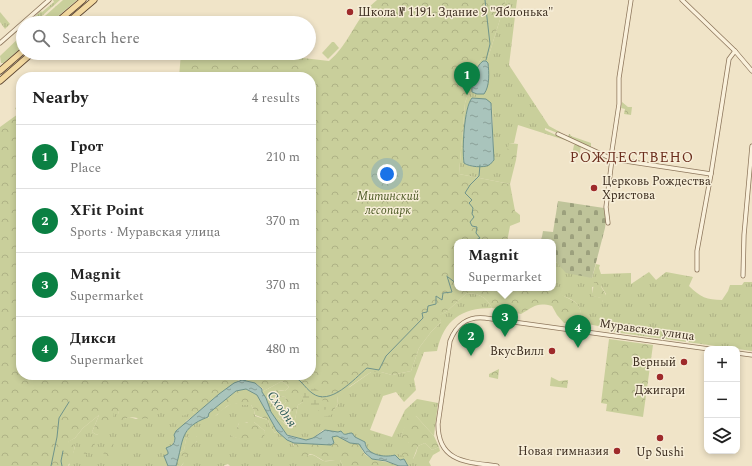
<!DOCTYPE html>
<meta charset="utf-8">
<style>
body{margin:0;font-family:Spectral,serif;background:#f6f6f6;color:#222}
.controls{position:absolute;right:12px;bottom:12px;display:grid;overflow:hidden;border-radius:8px;box-shadow:0 2px 6px #0003}
.controls button{width:36px;height:36px;display:grid;place-items:center;padding:0;border:0;border-bottom:1px solid #e0e0e0;background:#fff;color:#222;font:20px sans-serif}
.you{position:absolute;left:387px;top:174px;width:14px;height:14px;margin:-10px;border:3px solid #fff;border-radius:50%;background:#1a73e8;box-shadow:0 0 0 6px #1a73e833}
.badge{display:grid;place-items:center;width:26px;height:26px;border-radius:50%;background:#0b8043;color:#fff;font-size:13px;font-weight:700}
.pin{position:absolute;translate:-50% -33px;filter:drop-shadow(0 1px 2px #0008)}
.pin::after{content:'';position:absolute;top:21px;width:14px;height:12px;background:inherit;clip-path:polygon(0 0,100% 0,50% 100%)}
.popup{position:absolute;left:454px;top:239px;width:102px;height:52px;box-sizing:border-box;display:grid;place-content:center;border-radius:8px;background:#fff;filter:drop-shadow(0 1px 3px #0005);font-size:13px;white-space:nowrap;color:#767676}
.popup b{font-size:15px;color:#222}
.popup::after{content:'';position:absolute;left:50%;top:100%;margin-left:-8px;border:8px solid transparent;border-top-color:#fff}
.list{margin:0;padding:0;list-style:none}
h2{display:flex;justify-content:space-between;align-items:center;height:52px;margin:0;padding:0 16px;font-size:17px}
h2 small{font-size:13px;font-weight:400;color:#767676}
.list li{display:grid;grid-template-columns:26px 1fr auto;gap:12px;align-items:center;box-sizing:border-box;height:64px;padding:0 16px;border-top:1px solid #e0e0e0}
.list b{display:block;font-size:15px;white-space:nowrap}
.list p{margin:0;font-size:13px;white-space:nowrap;color:#767676}
.list em{font-size:13px;font-style:normal;color:#767676}
.icon{flex:none;width:22px;height:22px;fill:none;stroke:currentColor;stroke-width:2;stroke-linecap:round;stroke-linejoin:round}
.map{position:relative;flex:none;width:752px;height:466px;overflow:hidden}
.search{position:absolute;background:#fff;box-shadow:0 2px 6px #0003;left:16px;top:16px;width:300px;height:44px;display:flex;align-items:center;gap:10px;box-sizing:border-box;padding:0 14px;border-radius:22px;color:#767676;font-size:15px}
.panel{position:absolute;background:#fff;box-shadow:0 2px 6px #0003;left:16px;top:72px;width:300px;height:308px;border-radius:16px}
.map>svg:first-child{display:block}
.grass{fill:url(#grass-tufts);fill-rule:evenodd}
.forest{fill:url(#forest-crowns)}
.wetland{fill:url(#wetland-marsh)}
.cemetery{fill:url(#cemetery-stones)}
.garden{fill:#c9cf9b}
.water{fill:url(#water-ripples);stroke:#6f938a}
.lines{fill:none;stroke-linecap:round;stroke-linejoin:round}
.stream{stroke:#6f938a;stroke-width:1}
.minor-casing{stroke:#8d765c;stroke-width:5}
.primary-casing{stroke:#5b4430;stroke-width:7}
.minor{stroke:#faf1dc;stroke-width:3.5}
.primary{stroke:#f3d9a0;stroke-width:5.5}
.poi-dot{fill:#9e2a2b;stroke:#f7eed8;stroke-width:1.5}
.labels{text-anchor:middle;dominant-baseline:central;stroke-width:3;stroke-linejoin:round;paint-order:stroke}
.poi-label{font-size:12px;fill:#3d2e20;stroke:#f7eed8;text-anchor:end}
.park-label{font-size:12px;font-style:italic;fill:#4d5a26;stroke:#f7eed8}
.street-label{font-size:12px;fill:#3d2e20;stroke:#f7eed8}
.water-label{font-size:13px;font-style:italic;fill:#2f5d5a;stroke:#f7eed8}
.quarter-label{font-size:14px;letter-spacing:1px;fill:#6b2e1e;stroke:#f7eed8}
</style>
<div class="map">
<svg width="752" height="466" viewBox="0 0 752 466">
<defs>
<pattern id="grass-tufts" width="24" height="20" patternUnits="userSpaceOnUse"><rect width="24" height="20" fill="#c9cf9b"/><path d="M3 7l-1-3M5 7V3M7 7l1-3M15 17l-1-3M17 17v-4M19 17l1-3" fill="none" stroke="#aeb285"/></pattern>
<pattern id="forest-crowns" width="20" height="18" patternUnits="userSpaceOnUse"><rect width="20" height="18" fill="#c9cf9b"/><path d="M2 6a3 3 0 1 1 6 0M12 15a3 3 0 1 1 6 0" fill="none" stroke="#aeb285"/></pattern>
<pattern id="wetland-marsh" width="20" height="14" patternUnits="userSpaceOnUse"><rect width="20" height="14" fill="#c9cf9b"/><path d="M1 5h8M5 5V1M11 12h8M15 12V8" fill="none" stroke="#aeb285"/></pattern>
<pattern id="cemetery-stones" width="16" height="16" patternUnits="userSpaceOnUse"><rect width="16" height="16" fill="#bfc49a"/><path d="M2 7V4a2 2 0 0 1 4 0v3zM10 15v-3a2 2 0 0 1 4 0v3z" fill="#9ca07d"/></pattern>
<pattern id="water-ripples" width="26" height="14" patternUnits="userSpaceOnUse"><rect width="26" height="14" fill="#a9c4bc"/><path d="M2 4q2-2 4 0t4 0M15 11q2-2 4 0t4 0" fill="none" stroke="#8ba098"/></pattern>
</defs>
<rect width="100%" height="100%" fill="#f0e4c8"/>
<!-- grass -->
<g class="grass">
<path d="M 53,0 L 60,0 L 34,23 L 32,23 L 31,20 L 41,11 L 42,12 L 54,2 Z"/>
<path d="M 63,0 L 77,0 L 50,23 L 37,23 Z"/>
<path d="M 506,0 L 517,0 L 509,65 L 549,126 L 560,132 L 560,134 L 545,128 L 545,130 L 571,142 L 518,125 L 514,143 L 509,143 L 510,159 L 516,160 L 510,184 L 459,174 L 465,103 L 469,91 L 472,73 L 482,58 L 488,58 ZM 472,98 L 492,106 L 494,160 C 485,165 473,170 464,163 C 462,150 464,107 472,98 Z"/>
<path d="M 0,12 L 10,24 L 5,29 L 0,22 Z"/>
<path d="M 23,34 L 23,46 L 4,63 L 1,63 L 0,56 Z"/>
<path d="M 569,134 L 570,134 L 571,136 L 591,143 L 591,147 L 568,137 Z"/>
<path d="M 576,144 L 581,147 L 579,156 L 572,155 L 574,145 Z"/>
<path d="M 556,262 L 592,278 L 596,264 L 600,265 L 599,268 L 601,274 L 631,273 L 631,284 L 649,272 L 656,280 L 666,272 L 693,277 L 689,286 C 700,297 707,300 722,300 L 728,291 L 730,285 L 742,285 L 744,282 L 752,282 L 752,351 L 614,332 L 598,326 L 582,323 C 582,291 559,302 554,288 C 551,281 553,270 553,263 ZM 601,286 L 606,294 L 603,302 L 602,298 L 593,296 L 592,287 Z"/>
<path d="M 467,293 C 479,294 486,296 492,308 C 461,308 444,320 437,351 L 424,352 L 414,379 L 416,390 L 404,402 L 396,392 L 383,396 L 370,430 L 392,437 L 405,410 L 417,399 L 438,403 L 434,436 L 416,416 L 405,427 L 401,436 L 409,443 L 413,459 L 416,453 L 418,446 L 425,443 L 432,450 L 439,447 L 440,451 L 433,455 L 429,462 L 431,466 L 408,466 L 404,459 L 400,460 L 394,455 C 386,458 373,455 367,450 L 365,442 L 355,437 L 352,433 L 346,435 L 334,431 L 323,430 L 313,438 L 306,440 L 286,434 L 271,412 L 266,398 L 262,392 L 282,381 L 289,387 L 285,391 L 280,390 L 274,391 L 272,399 L 280,396 L 285,397 L 286,402 L 279,408 L 278,418 L 286,425 L 294,424 L 298,405 L 303,402 L 303,400 L 334,410 L 338,404 L 337,396 L 371,372 L 381,372 L 392,375 L 411,371 L 419,348 L 431,332 L 441,322 L 439,315 L 446,312 Z"/>
<path d="M 232,403 L 235,403 L 251,405 L 254,410 L 255,416 L 268,420 L 270,426 L 275,433 L 277,431 L 287,440 L 294,443 L 293,445 L 307,456 C 314,452 317,459 324,461 C 330,462 335,459 340,460 L 343,466 L 230,466 L 228,464 L 223,466 L 181,466 L 183,464 L 185,456 L 197,441 L 197,438 L 196,436 C 183,435 187,441 184,450 L 179,453 L 182,438 L 190,427 L 199,420 L 217,415 L 220,411 ZM 254,422 L 265,431 L 262,438 C 251,440 237,440 229,434 L 237,428 L 239,423 Z"/>
<path d="M 114,410 L 118,410 L 119,414 L 124,419 L 129,417 L 136,419 L 158,410 L 193,412 L 196,414 L 186,421 L 184,426 L 181,427 L 174,435 L 175,438 L 172,446 L 166,449 L 168,452 L 167,461 L 168,466 L 69,466 L 75,447 L 67,442 L 75,438 L 83,428 L 99,415 L 92,432 L 97,435 Z"/>
</g>
<!-- forest -->
<g class="forest">
<path d="M 377,0 L 506,0 L 488,58 L 482,58 L 472,73 L 469,91 L 465,103 L 459,174 L 510,184 L 515,211 L 520,215 L 520,222 L 510,226 L 507,242 L 457,242 L 457,288 L 553,288 L 553,286 C 563,304 582,292 582,323 L 564,323 L 557,315 L 552,306 C 536,302 534,307 521,314 L 492,308 C 486,296 479,294 467,293 L 446,312 L 440,315 L 441,322 L 431,332 L 419,348 L 411,371 L 392,375 L 381,372 L 371,372 L 349,387 L 345,398 L 337,396 L 338,404 L 334,410 L 333,414 L 325,417 L 318,413 L 318,410 L 330,409 L 330,402 L 323,402 L 300,393 L 303,397 L 303,402 L 298,405 L 294,424 L 289,427 L 278,418 L 275,410 L 277,408 L 279,408 L 286,402 L 285,397 L 280,396 L 272,399 L 270,398 L 270,395 L 277,390 L 285,391 L 289,387 L 282,381 L 262,392 L 263,389 L 257,384 L 239,380 L 219,394 L 196,414 L 193,412 C 181,418 168,418 158,410 L 147,419 C 136,419 127,413 121,423 L 118,423 L 116,420 L 119,414 L 118,411 L 114,410 L 113,418 L 97,435 L 92,432 L 99,415 L 83,428 L 75,438 L 68,442 L 75,446 L 73,455 L 74,460 L 68,465 L 69,466 L 0,466 L 0,127 L 18,114 L 15,108 L 21,105 L 21,375 L 311,375 L 311,77 L 179,77 L 181,53 L 299,53 L 303,58 L 329,61 C 349,45 356,16 377,0 Z"/>
<path d="M 622,102 L 628,107 L 632,107 L 631,115 L 624,114 L 625,109 L 621,108 Z"/>
<path d="M 509,143 L 518,144 L 516,160 L 508,160 L 507,152 Z"/>
<path d="M 594,282 L 598,282 C 602,288 608,296 607,302 L 603,302 L 601,298 L 592,296 Z"/>
<path d="M 609,339 L 653,345 L 643,417 L 606,411 L 607,404 L 601,403 Z"/>
<path d="M 499,369 L 498,379 L 489,377 L 489,374 Z"/>
<path d="M 551,377 L 559,381 L 568,380 L 567,388 L 550,386 Z"/>
<path d="M 242,389 L 246,389 L 257,395 L 277,431 L 275,433 L 270,426 L 268,420 L 255,415 L 254,410 L 251,405 L 240,405 L 235,403 L 227,406 L 213,418 L 208,417 L 208,413 L 236,391 Z"/>
<path d="M 416,416 L 434,436 L 439,447 L 432,450 L 425,443 L 418,446 L 413,459 L 400,455 L 400,447 L 409,443 L 403,441 L 401,436 L 408,417 Z"/>
<path d="M 242,421 L 247,423 L 249,421 L 254,422 L 265,431 L 264,437 C 254,443 237,440 228,434 L 234,428 L 237,428 L 239,423 Z"/>
<path d="M 190,435 L 196,436 L 198,438 L 197,441 L 188,455 L 185,456 L 185,461 L 181,466 L 176,466 L 179,453 L 184,450 L 186,439 Z"/>
<path d="M 334,436 L 337,436 L 350,443 L 359,444 C 361,447 362,450 364,453 C 373,463 388,460 399,466 L 343,466 L 340,460 L 324,461 L 314,455 L 310,454 L 304,459 C 296,456 293,451 294,443 L 331,445 L 332,437 Z"/>
<path d="M 93,440 L 95,445 L 85,456 L 84,462 L 81,462 L 86,447 L 84,446 L 81,448 L 80,445 L 84,440 L 87,441 Z"/>
<path d="M 112,443 L 121,453 L 121,457 L 117,460 L 113,459 L 108,460 L 103,456 L 104,452 L 107,444 Z"/>
</g>
<!-- wetland -->
<path class="wetland" d="M 314,388 L 321,392 L 323,402 L 330,402 L 330,409 C 315,412 315,406 303,402 L 303,397 L 299,393 Z"/>
<!-- cemetery -->
<path class="cemetery" d="M 558,201 L 604,208 L 606,221 L 605,228 L 592,278 L 566,273 L 556,262 L 553,263 L 553,242 L 541,242 L 543,231 L 553,232 Z"/>
<!-- garden -->
<path class="garden" d="M 332,42 L 334,42 L 339,48 L 328,59 L 322,53 Z"/>
<!-- water -->
<g class="water">
<path d="M 483,61 L 486,61 L 488,63 C 489,72 490,86 484,94 L 477,94 L 472,92 C 471,82 475,67 483,61 Z"/>
<path d="M 472,98 L 486,99 L 491,103 L 494,160 C 492,162 491,164 489,165 C 484,168 469,167 464,163 C 462,150 464,107 472,98 Z"/>
<path d="M 242,380 L 255,383 L 262,389 L 262,392 L 266,398 L 271,412 L 287,435 L 306,440 L 313,438 L 325,430 L 338,432 L 341,431 C 345,437 346,433 352,433 L 355,437 L 365,442 C 366,455 384,458 395,455 L 400,460 L 404,459 L 408,466 L 399,466 L 386,461 L 372,459 L 365,453 L 359,444 L 350,443 L 337,436 L 332,437 L 334,443 L 331,445 L 294,443 L 287,440 L 277,431 L 257,395 L 246,389 L 236,391 L 209,413 L 208,417 C 179,428 184,440 176,466 L 168,466 L 164,456 L 168,454 L 168,452 L 166,448 C 172,445 174,446 175,438 L 174,435 L 176,431 L 219,394 L 234,383 Z"/>
</g>
<g class="lines">
<!-- stream -->
<g class="stream">
<path d="M 485,0 L 490,44 L 486,60"/>
<path d="M 475,242 L 474,241 L 480,238 L 476,233 L 477,227 L 472,226 L 470,222 L 474,217 L 472,214 L 473,208 L 469,203 L 472,200 L 465,193 L 470,185 L 479,176 L 480,165"/>
<path d="M 448,277 L 457,284"/>
<path d="M 291,375 C 301,379 304,387 312,393 C 330,407 354,379 367,368 L 379,370 L 386,356 L 423,318 L 422,313 L 427,312 L 428,306 L 436,304 L 436,296 L 442,300 L 443,293 L 452,292 L 447,276"/>
<path d="M 245,381 L 247,377 L 253,375"/>
<path d="M 51,466 L 57,437 L 59,418 L 69,402"/>
<path d="M 62,466 L 61,461 L 63,451"/>
</g>
<!-- minor casing -->
<g class="minor-casing">
<g id="minor">
<path d="M 682,0 L 735,51 L 752,71"/>
<path d="M 0,43 L 49,0"/>
<path d="M 558,134 L 612,159 L 711,174"/>
<path d="M 611,157 L 619,104 L 619,78 L 631,0"/>
<path d="M 608,223 L 606,207 L 612,159"/>
<path d="M 697,270 L 697,251 L 711,174 L 729,59 L 735,51"/>
<path d="M 743,276 L 744,235 L 752,146"/>
<path d="M 737,353 L 752,355"/>
<path d="M 497,466 C 468,462 438,463 438,424 L 450,341 C 456,325 468,316 485,318 L 709,349"/>
</g>
</g>
<!-- primary casing -->
<g class="primary-casing">
<g id="primary">
<path d="M 56,23 L 83,0"/>
<path d="M 67,23 L 94,0"/>
<path d="M 0,71 L 23,51"/>
<path d="M 0,81 L 32,53"/>
</g>
</g>
<!-- minor -->
<use href="#minor" class="minor"/>
<!-- primary -->
<use href="#primary" class="primary"/>
</g>
<!-- markers -->
<g class="poi-dot">
<circle cx="350" cy="12" r="4"/>
<circle cx="594" cy="188" r="4"/>
<circle cx="552" cy="351" r="4"/>
<circle cx="684" cy="362" r="4"/>
<circle cx="660" cy="377" r="4"/>
<circle cx="660" cy="438" r="4"/>
<circle cx="617" cy="451" r="4"/>
</g>
<g class="labels">
<!-- poi labels -->
<g class="poi-label">
<text x="358" y="12" text-anchor="start">Школа № 1191. Здание 9 "Яблонька"</text>
<text x="602" y="181" text-anchor="start">Церковь Рождества<tspan x="602" dy="14">Христова</tspan></text>
<text x="544" y="351">ВкусВилл</text>
<text x="676" y="362">Верный</text>
<text x="660" y="390" text-anchor="middle">Джигари</text>
<text x="609" y="451">Новая гимназия</text>
<text x="660" y="452" text-anchor="middle">Up Sushi</text>
</g>
<!-- park labels -->
<g class="park-label">
<text x="388" y="196">Митинский<tspan x="388" dy="14">лесопарк</tspan></text>
</g>
<!-- street labels -->
<g class="street-label">
<text transform="translate(647 330) rotate(8)">Муравская улица</text>
</g>
<!-- water labels -->
<g class="water-label">
<text transform="translate(282 409) rotate(55)">Сходня</text>
</g>
<!-- quarter labels -->
<g class="quarter-label">
<text x="632" y="157">РОЖДЕСТВЕНО</text>
</g>
</g>
</svg>
<div class="controls">
<button>+</button>
<button>−</button>
<button><svg class="icon" aria-label="layers" viewBox="0 0 24 24"><path d="M12 4l9 5-9 5-9-5zM3 14l9 5 9-5"/></svg></button>
</div>
<div class="you"></div>
<div class="pin badge" style="left:467px;top:95px">1</div>
<div class="pin badge" style="left:471px;top:356px">2</div>
<div class="pin badge" style="left:505px;top:337px">3</div>
<div class="popup"><b>Magnit</b>Supermarket</div>
<div class="pin badge" style="left:578px;top:348px">4</div>
<div class="search"><svg class="icon" aria-label="search" viewBox="0 0 24 24"><circle cx="10" cy="10" r="6"/><path d="M15 15l6 6"/></svg>Search here</div>
<section class="panel">
<h2>Nearby<small>4 results</small></h2>
<ul class="list">
<li><span class="badge">1</span><div><b>Грот</b><p>Place</p></div><em>210 m</em></li>
<li><span class="badge">2</span><div><b>XFit Point</b><p>Sports · Муравская улица</p></div><em>370 m</em></li>
<li><span class="badge">3</span><div><b>Magnit</b><p>Supermarket</p></div><em>370 m</em></li>
<li><span class="badge">4</span><div><b>Дикси</b><p>Supermarket</p></div><em>480 m</em></li>
</ul>
</section>
</div>
